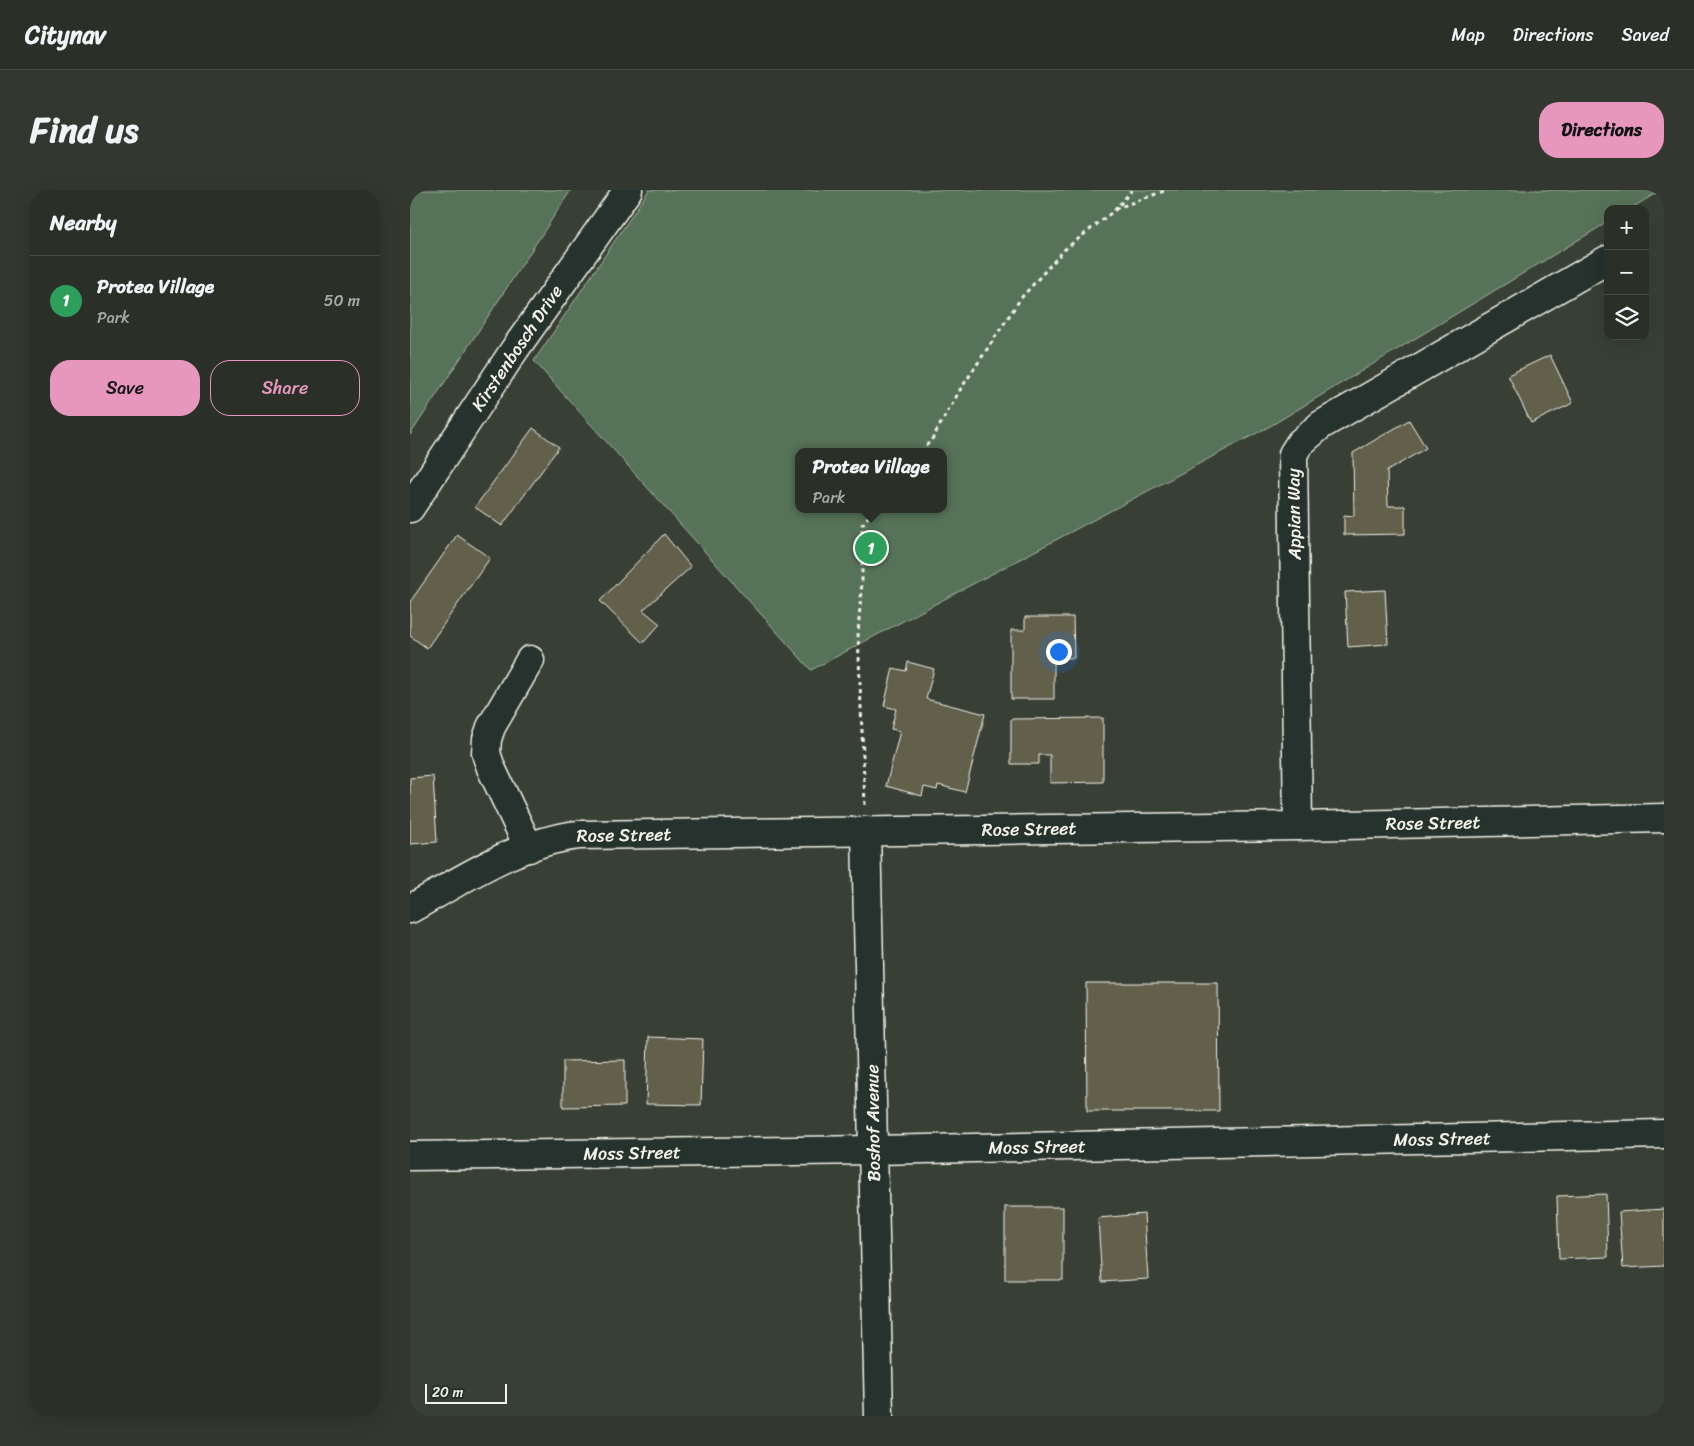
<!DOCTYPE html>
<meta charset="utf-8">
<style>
body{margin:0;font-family:Sriracha,sans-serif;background:#323830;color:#f1f3f6}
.controls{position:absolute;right:15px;top:15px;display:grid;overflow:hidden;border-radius:10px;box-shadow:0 5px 20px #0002}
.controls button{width:45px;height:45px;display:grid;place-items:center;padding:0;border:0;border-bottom:1px solid #464b45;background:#2a3028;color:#f1f3f6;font:25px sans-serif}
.scale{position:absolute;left:15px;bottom:12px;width:82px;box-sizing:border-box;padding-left:5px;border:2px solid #f4f1e8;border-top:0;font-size:14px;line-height:18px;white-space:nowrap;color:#f4f1e8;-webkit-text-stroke:4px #26332d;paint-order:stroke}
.you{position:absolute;left:648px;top:461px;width:18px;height:18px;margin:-12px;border:4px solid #fff;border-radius:50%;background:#1a73e8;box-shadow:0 0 0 8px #1a73e833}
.badge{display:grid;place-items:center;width:32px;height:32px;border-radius:50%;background:#e797bd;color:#fff;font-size:16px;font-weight:700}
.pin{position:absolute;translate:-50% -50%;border:2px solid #fff;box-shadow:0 1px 5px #0006}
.popup{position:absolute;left:385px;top:258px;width:152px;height:65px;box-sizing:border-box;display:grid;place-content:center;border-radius:10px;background:#2a3028;filter:drop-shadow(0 1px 4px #0005);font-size:16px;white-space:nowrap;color:#a5a9a8}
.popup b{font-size:19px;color:#f1f3f6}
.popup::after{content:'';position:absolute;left:50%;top:100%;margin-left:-10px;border:10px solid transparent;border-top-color:#2a3028}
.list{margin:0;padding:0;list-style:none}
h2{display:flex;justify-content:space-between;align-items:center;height:65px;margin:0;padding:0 20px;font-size:21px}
h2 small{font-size:16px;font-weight:400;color:#a5a9a8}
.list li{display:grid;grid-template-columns:32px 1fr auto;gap:15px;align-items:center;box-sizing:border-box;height:90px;padding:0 20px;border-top:1px solid #464b45}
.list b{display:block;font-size:19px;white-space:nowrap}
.list p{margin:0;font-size:16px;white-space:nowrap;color:#a5a9a8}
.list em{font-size:16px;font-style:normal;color:#a5a9a8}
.actions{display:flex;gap:10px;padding:15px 20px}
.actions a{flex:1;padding:11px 0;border:1px solid #e797bd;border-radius:20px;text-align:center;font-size:18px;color:#e797bd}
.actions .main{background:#e797bd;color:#111}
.icon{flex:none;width:28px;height:28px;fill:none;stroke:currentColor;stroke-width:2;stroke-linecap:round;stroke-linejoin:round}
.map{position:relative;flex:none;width:1254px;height:1226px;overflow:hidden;border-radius:20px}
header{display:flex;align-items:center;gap:30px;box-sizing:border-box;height:70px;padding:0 25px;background:#2a3028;border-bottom:1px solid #464b45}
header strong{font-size:24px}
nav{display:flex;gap:28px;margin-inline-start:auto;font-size:18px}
.intro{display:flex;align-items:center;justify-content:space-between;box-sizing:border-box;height:120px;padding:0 30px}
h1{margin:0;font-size:35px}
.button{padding:12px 22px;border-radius:20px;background:#e797bd;color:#111;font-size:18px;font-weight:700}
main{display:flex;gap:30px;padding:0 30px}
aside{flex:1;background:#2a3028;border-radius:20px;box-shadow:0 5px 20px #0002}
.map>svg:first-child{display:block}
.green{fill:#567258;stroke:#a5b2a0;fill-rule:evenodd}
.building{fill:#62604c;stroke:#f4f1e8}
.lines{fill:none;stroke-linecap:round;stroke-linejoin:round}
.minor-casing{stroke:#f4f1e8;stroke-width:31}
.path{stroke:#f4f1e8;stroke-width:3;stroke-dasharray:4 4;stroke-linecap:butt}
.minor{stroke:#26332d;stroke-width:28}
.labels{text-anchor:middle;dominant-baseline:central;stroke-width:4;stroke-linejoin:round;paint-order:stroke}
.street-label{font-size:18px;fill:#f4f1e8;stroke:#26332d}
</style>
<header>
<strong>Citynav</strong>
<nav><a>Map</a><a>Directions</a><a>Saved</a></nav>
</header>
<div class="intro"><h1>Find us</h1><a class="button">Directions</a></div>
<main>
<aside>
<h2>Nearby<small></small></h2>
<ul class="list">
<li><span class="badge" style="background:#2e9e5b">1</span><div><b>Protea Village</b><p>Park</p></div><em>50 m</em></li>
</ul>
<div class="actions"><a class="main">Save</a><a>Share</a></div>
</aside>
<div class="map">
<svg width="1254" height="1226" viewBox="0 0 1254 1226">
<rect width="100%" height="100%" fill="#384036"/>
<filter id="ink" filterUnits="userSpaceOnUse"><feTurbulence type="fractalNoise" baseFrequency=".02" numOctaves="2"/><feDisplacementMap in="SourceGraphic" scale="10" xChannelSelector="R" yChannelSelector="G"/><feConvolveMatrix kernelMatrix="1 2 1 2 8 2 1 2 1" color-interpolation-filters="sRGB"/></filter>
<g filter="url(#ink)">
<!-- green -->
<g class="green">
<path d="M 0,0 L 161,0 L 0,245 Z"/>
<path d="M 239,0 L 1251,0 L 1220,19 L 1198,19 L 1198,32 L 862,235 L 401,480 L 124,171 ZM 388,262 L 534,262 L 534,319 L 388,319 Z"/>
</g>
<!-- building -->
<g class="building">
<path d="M 1140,165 L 1163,213 L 1121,233 L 1098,185 Z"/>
<path d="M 999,230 L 1016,258 L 977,281 L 978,316 L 995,316 L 995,344 L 934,345 L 934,325 L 944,326 L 943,263 Z"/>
<path d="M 123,238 L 149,257 L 92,336 L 65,317 Z"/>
<path d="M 254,344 L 281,377 L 233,420 L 250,434 L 233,453 L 190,411 Z"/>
<path d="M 47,345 L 80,368 L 17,458 L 0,446 L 0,412 Z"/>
<path d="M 975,400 L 978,454 L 938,457 L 935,402 Z"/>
<path d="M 615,427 L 663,427 L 664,468 L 644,468 L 644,509 L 601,509 L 601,440 L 615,440 Z"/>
<path d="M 498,472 L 524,479 L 516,509 L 575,524 L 555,602 L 528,595 L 527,600 L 514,597 L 512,606 L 476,596 L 490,541 L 481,539 L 486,519 L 474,516 L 483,478 L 496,481 Z"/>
<path d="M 693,528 L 693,592 L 640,593 L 640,565 L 629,565 L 629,574 L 601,574 L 601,529 Z"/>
<path d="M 23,586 L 27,652 L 0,654 L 0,588 Z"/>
<path d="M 676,793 L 808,793 L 809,921 L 677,921 Z"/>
<path d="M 238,847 L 293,849 L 291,915 L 236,914 Z"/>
<path d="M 215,870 L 215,916 L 153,917 L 153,871 Z"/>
<path d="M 1196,1004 L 1198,1067 L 1149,1069 L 1147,1006 Z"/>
<rect x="595" y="1017" width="58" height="73"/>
<path d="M 1254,1019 L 1254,1076 L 1213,1078 L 1209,1022 Z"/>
<path d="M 734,1024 L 738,1089 L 692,1092 L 688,1028 Z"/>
</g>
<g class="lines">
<!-- minor casing -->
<g class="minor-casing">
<g id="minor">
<path d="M 0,318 L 105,159 L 218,0"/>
<path d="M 888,636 L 883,264 L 890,253 L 911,235 L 1197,70"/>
<path d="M 456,641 L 469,1226"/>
<path d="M 119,658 L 81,578 L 76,563 L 77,549 L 81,537 L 120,470"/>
<path d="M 0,719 C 52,690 109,651 169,645 L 888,636 L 1254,628"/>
<path d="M 0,966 L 463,960 L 1254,944"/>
</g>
</g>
<!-- path -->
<g class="path">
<path d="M 705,19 L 757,0"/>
<path d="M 511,262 L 522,249 L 550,200 L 611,108 L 654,60 L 705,20 L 722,0"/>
<path d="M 455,615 L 448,443 L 452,391 L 452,335 L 464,319"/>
</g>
<!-- minor -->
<use href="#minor" class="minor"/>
</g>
</g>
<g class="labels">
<!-- street labels -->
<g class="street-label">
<text transform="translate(107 158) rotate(-56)">Kirstenbosch Drive</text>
<text transform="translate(884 324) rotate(-91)">Appian Way</text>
<text transform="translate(1023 633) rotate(-1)">Rose Street</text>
<text transform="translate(619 639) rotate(-1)">Rose Street</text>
<text transform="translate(214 645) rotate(-1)">Rose Street</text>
<text transform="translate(463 933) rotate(-91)">Boshof Avenue</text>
<text transform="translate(1032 949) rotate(-1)">Moss Street</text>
<text transform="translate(627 957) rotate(-1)">Moss Street</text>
<text transform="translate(222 963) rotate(-1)">Moss Street</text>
</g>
</g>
</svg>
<div class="controls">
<button>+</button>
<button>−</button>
<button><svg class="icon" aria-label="layers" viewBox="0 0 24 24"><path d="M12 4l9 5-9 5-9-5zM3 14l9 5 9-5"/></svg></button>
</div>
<div class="scale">20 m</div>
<div class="you"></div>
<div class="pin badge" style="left:461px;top:358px;background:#2e9e5b">1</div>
<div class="popup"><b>Protea Village</b>Park</div>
</div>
</main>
